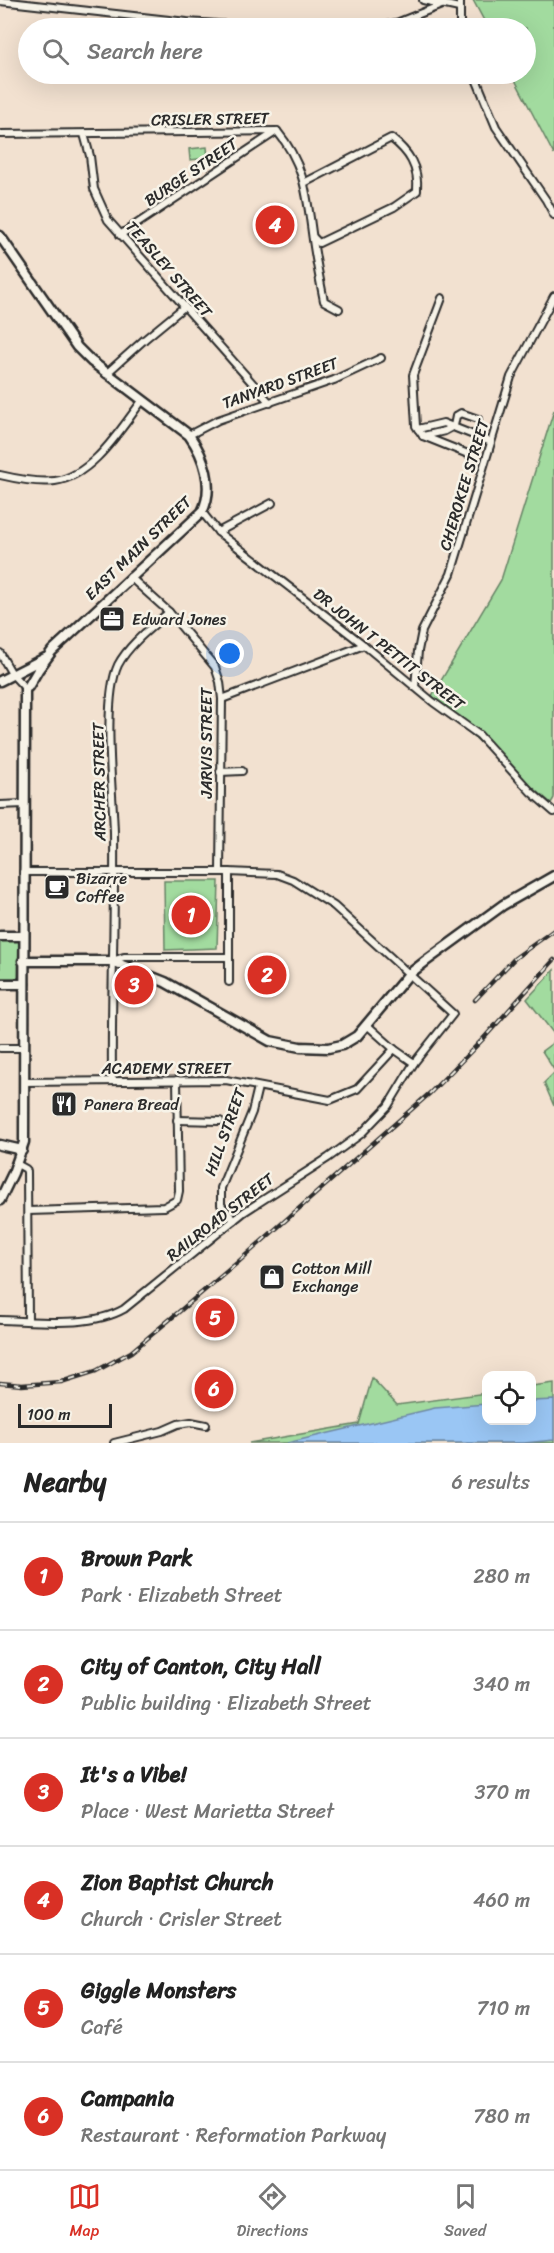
<!DOCTYPE html>
<meta charset="utf-8">
<style>
body{margin:0;font-family:Sriracha,sans-serif;background:#f6f6f6;color:#222}
.controls{position:absolute;right:18px;bottom:18px;display:grid;overflow:hidden;border-radius:12px;box-shadow:0 6px 24px #0002}
.controls button{width:54px;height:54px;display:grid;place-items:center;padding:0;border:0;border-bottom:2px solid #e0e0e0;background:#fff;color:#222;font:30px sans-serif}
.scale{position:absolute;left:18px;bottom:15px;width:94px;box-sizing:border-box;padding-left:6px;border:3px solid #2b2b2b;border-top:0;font-size:16px;line-height:21px;white-space:nowrap;color:#2b2b2b;-webkit-text-stroke:4px #f7f3e8;paint-order:stroke}
.you{position:absolute;left:230px;top:654px;width:21px;height:21px;margin:-15px;border:4px solid #fff;border-radius:50%;background:#1a73e8;box-shadow:0 0 0 9px #1a73e833}
.badge{display:grid;place-items:center;width:39px;height:39px;border-radius:50%;background:#d93025;color:#fff;font-size:20px;font-weight:700}
.pin{position:absolute;translate:-50% -50%;border:3px solid #fff;box-shadow:0 2px 6px #0006}
.list{margin:0;padding:0;list-style:none}
h2{display:flex;justify-content:space-between;align-items:center;height:78px;margin:0;padding:0 24px;font-size:26px}
h2 small{font-size:20px;font-weight:400;color:#767676}
.list li{display:grid;grid-template-columns:39px 1fr auto;gap:18px;align-items:center;box-sizing:border-box;height:108px;padding:0 24px;border-top:2px solid #e0e0e0}
.list b{display:block;font-size:22px;white-space:nowrap}
.list p{margin:0;font-size:20px;white-space:nowrap;color:#767676}
.list em{font-size:20px;font-style:normal;color:#767676}
.icon{flex:none;width:33px;height:33px;fill:none;stroke:currentColor;stroke-width:2;stroke-linecap:round;stroke-linejoin:round}
.map{position:relative;flex:none;width:554px;height:1443px;overflow:hidden}
.search{position:absolute;background:#fff;box-shadow:0 6px 24px #0002;left:18px;right:18px;top:18px;height:66px;display:flex;align-items:center;gap:15px;box-sizing:border-box;padding:0 21px;border-radius:33px;color:#767676;font-size:22px}
.sheet{height:726px;background:#fff}
nav{display:flex;justify-content:space-around;align-items:center;box-sizing:border-box;height:84px;border-top:2px solid #e0e0e0;background:#fff;font-size:16px;color:#767676}
nav a{display:grid;justify-items:center;gap:3px}
nav .on{color:#d93025}
.map>svg:first-child{display:block}
.green{fill:#a2db9f;stroke:#668365;stroke-width:1.5}
.water{fill:#9ac6f4;stroke:#6e88a4;stroke-width:1.5}
.lines{fill:none;stroke-linecap:round;stroke-linejoin:round}
.street-casing{stroke:#2b2b2b;stroke-width:10}
.secondary-casing{stroke:#2b2b2b;stroke-width:13}
.street{stroke:#f7f3e8;stroke-width:6}
.secondary{stroke:#f7f3e8;stroke-width:8}
.rail-casing{stroke:#2b2b2b;stroke-width:4.5}
.rail{stroke:#f7f3e8;stroke-width:2;stroke-dasharray:7;stroke-linecap:butt}
.labels{text-anchor:middle;dominant-baseline:central;stroke-width:5;stroke-linejoin:round;paint-order:stroke}
.street-label{font-size:16px;fill:#2b2b2b;stroke:#f7f3e8}
.poi-label{font-size:16px;fill:#2b2b2b;stroke:#f7f3e8;text-anchor:start}
</style>
<div class="map">
<svg width="554" height="1443" viewBox="0 0 554 1443">
<rect width="100%" height="100%" fill="#f2e1d0"/>
<filter id="ink" filterUnits="userSpaceOnUse"><feTurbulence type="fractalNoise" baseFrequency=".0167" numOctaves="2"/><feDisplacementMap in="SourceGraphic" scale="12" xChannelSelector="R" yChannelSelector="G"/><feConvolveMatrix kernelMatrix="1 2 1 2 8 2 1 2 1" color-interpolation-filters="sRGB"/></filter>
<g filter="url(#ink)">
<!-- green -->
<g class="green">
<path d="M 473,0 L 554,0 L 554,155 L 512,74 L 526,74 L 526,28 L 488,28 Z"/>
<path d="M 207,147 L 208,158 L 190,160 L 189,149 Z"/>
<path d="M 554,410 L 554,798 L 551,803 L 430,699 L 501,580 Z"/>
<path d="M 164,881 L 219,881 L 217,948 L 165,950 Z"/>
<path d="M 0,940 L 19,940 L 18,978 L 0,978 Z"/>
<path d="M 554,970 L 554,1034 L 527,999 Z"/>
<path d="M 554,1042 L 554,1070 L 542,1051 Z"/>
<path d="M 554,1073 L 554,1106 L 544,1083 Z"/>
<path d="M 372,1378 L 397,1405 L 486,1393 L 486,1420 L 532,1420 L 532,1386 L 554,1383 L 554,1443 L 249,1443 L 359,1424 Z"/>
</g>
<!-- water -->
<path class="water" d="M 554,1400 L 554,1440 L 524,1443 L 287,1443 L 435,1408 L 486,1404 L 486,1420 L 532,1420 L 532,1401 Z"/>
<g class="lines">
<!-- street casing -->
<g class="street-casing">
<g id="street">
<path d="M 423,0 L 459,8"/>
<path d="M 460,0 L 460,28"/>
<path d="M 0,1 L 187,22 L 278,28"/>
<path d="M 375,28 L 399,22 L 444,4"/>
<path d="M 474,74 L 496,127 L 546,200 L 554,215"/>
<path d="M 0,134 L 277,131 C 306,166 307,198 313,240 C 316,261 320,281 324,301 L 339,309"/>
<path d="M 84,134 L 90,156 L 94,189 L 108,220 L 270,403"/>
<path d="M 304,183 L 391,138 C 409,152 419,167 417,191 L 394,207 L 319,243 L 313,237"/>
<path d="M 120,235 L 277,131"/>
<path d="M 106,374 L 145,339 L 184,307"/>
<path d="M 454,426 L 456,416 L 461,413 L 478,419"/>
<path d="M 418,429 L 443,423 L 491,442"/>
<path d="M 189,435 L 218,420 L 334,380 L 381,358"/>
<path d="M 423,436 L 416,426 L 413,375 L 442,298"/>
<path d="M 423,436 L 468,454"/>
<path d="M 423,436 L 445,431 L 454,426"/>
<path d="M 0,475 C 17,479 38,483 55,481 C 93,476 121,428 142,401"/>
<path d="M 202,512 L 218,532 L 364,645 L 433,702 L 479,735 L 531,792 L 554,812"/>
<path d="M 218,532 L 272,503"/>
<path d="M 130,577 L 169,612 L 215,667 L 220,682 L 222,699 L 220,872"/>
<path d="M 0,653 L 12,674 L 25,688"/>
<path d="M 415,687 L 418,651 L 422,631 L 451,574 L 511,377 L 554,296"/>
<path d="M 222,699 L 364,645"/>
<path d="M 220,772 L 242,771"/>
<path d="M 0,805 L 24,804"/>
<path d="M 112,961 L 124,957 L 229,957"/>
<path d="M 229,982 L 229,872"/>
<path d="M 367,1025 L 394,1049 L 414,1063"/>
<path d="M 0,1048 L 24,1048"/>
<path d="M 112,1081 C 111,998 115,916 114,833 C 113,792 102,700 118,665 C 129,644 152,627 169,612"/>
<path d="M 24,1082 L 226,1080 L 330,1100 L 357,1089 L 394,1049"/>
<path d="M 177,1120 L 220,1121"/>
<path d="M 17,1164 L 26,1169 L 27,1172 L 28,1321"/>
<path d="M 28,1211 L 164,1207 L 177,1200 L 179,1191 L 177,1080"/>
<path d="M 234,1220 L 221,1205 L 221,1188 L 252,1112 L 258,1087"/>
<path d="M 0,1320 C 37,1321 91,1328 124,1309 L 244,1212 L 328,1158 L 361,1134 L 388,1106 L 414,1063 L 453,1014 L 334,906 L 293,880 L 277,874 L 229,872 L 23,872"/>
<path d="M 114,1443 L 162,1431 L 178,1424 L 191,1422 L 206,1425"/>
</g>
</g>
<!-- secondary casing -->
<g class="secondary-casing">
<g id="secondary">
<path d="M 0,236 L 77,347 L 91,361 L 189,435 C 204,456 215,487 202,512 L 52,651 L 38,670 L 28,687 L 25,688 L 24,1142 L 13,1173 L 0,1200"/>
<path d="M 0,681 L 45,658"/>
<path d="M 0,936 L 24,936"/>
<path d="M 23,961 L 112,961 L 165,982 L 270,1041 L 300,1047 L 328,1048 L 342,1045 L 357,1036 L 408,975 L 426,961 L 503,905 L 554,876"/>
<path d="M 0,984 L 24,984"/>
<path d="M 0,1145 L 22,1150"/>
</g>
</g>
<!-- street -->
<use href="#street" class="street"/>
<!-- secondary -->
<use href="#secondary" class="secondary"/>
<!-- rail casing -->
<g class="rail-casing">
<g id="rail">
<path d="M 475,1000 L 515,958 L 554,930"/>
<path d="M 0,1383 L 22,1385 L 61,1382 L 96,1371 L 131,1352 L 237,1263 L 430,1093 L 483,1039 L 554,960"/>
</g>
</g>
<!-- rail -->
<use href="#rail" class="rail"/>
</g>
</g>
<!-- icons -->
<defs>
<g id="office-square" transform="scale(1.35)"><rect x="-9" y="-9" width="18" height="18" rx="4" fill="#2b2b2b" stroke="#f7f3e8"/><path d="M-6-3h4V-5.5h4V-3h4V5H-6ZM-1-4.5V-3h2v-1.5ZM-6 0V1H6V0Z" fill="#fff"/></g>
<g id="cafe-square" transform="scale(1.35)"><rect x="-9" y="-9" width="18" height="18" rx="4" fill="#2b2b2b" stroke="#f7f3e8"/><path d="M-5.5-4.5H6V0H3Q3 3.5 0 3.5H-2.5Q-5.5 3.5-5.5 0ZM3-3.2v2h1.7v-2ZM-6 4.5H4V6H-6Z" fill="#fff"/></g>
<g id="restaurant-square" transform="scale(1.35)"><rect x="-9" y="-9" width="18" height="18" rx="4" fill="#2b2b2b" stroke="#f7f3e8"/><path d="M-5-6h1v4h1v-4h1v4h1v-4h1v5L-1.5 .5V6h-2V.5L-5-1ZM5-6V6H3V1.5H1.5Q1.5-4 5-6Z" fill="#fff"/></g>
<g id="shop-square" transform="scale(1.35)"><rect x="-9" y="-9" width="18" height="18" rx="4" fill="#2b2b2b" stroke="#f7f3e8"/><path d="M-5-2.5h2.3a2.7 3.5 0 0 1 5.4 0H5L5.5 6h-11ZM-1.5-2.5h3a1.5 2.3 0 0 0-3 0Z" fill="#fff"/></g>
</defs>
<g fill-rule="evenodd">
<use href="#office-square" x="112" y="619"/>
<use href="#cafe-square" x="57" y="887"/>
<use href="#restaurant-square" x="64" y="1104"/>
<use href="#shop-square" x="272" y="1277"/>
</g>
<g class="labels">
<!-- street labels -->
<g class="street-label">
<text transform="translate(210 119) rotate(-1)">CRISLER STREET</text>
<text transform="translate(191 172) rotate(-34)">BURGE STREET</text>
<text transform="translate(169 269) rotate(49)">TEASLEY STREET</text>
<text transform="translate(280 383) rotate(-20)">TANYARD STREET</text>
<text transform="translate(464 485) rotate(-73)">CHEROKEE STREET</text>
<text transform="translate(138 548) rotate(-44)">EAST MAIN STREET</text>
<text transform="translate(389 649) rotate(38)">DR JOHN T PETTIT STREET</text>
<text transform="translate(206 743) rotate(-90)">JARVIS STREET</text>
<text transform="translate(99 782) rotate(-91)">ARCHER STREET</text>
<text x="166" y="1068">ACADEMY STREET</text>
<text transform="translate(225 1132) rotate(-70)">HILL STREET</text>
<text transform="translate(220 1217) rotate(-38)">RAILROAD STREET</text>
</g>
<!-- poi labels -->
<g class="poi-label">
<text x="132" y="619">Edward Jones</text>
<text x="76" y="878">Bizarre<tspan x="76" dy="18">Coffee</tspan></text>
<text x="84" y="1104">Panera Bread</text>
<text x="292" y="1268">Cotton Mill<tspan x="292" dy="18">Exchange</tspan></text>
</g>
</g>
</svg>
<div class="controls">
<button><svg class="icon" aria-label="locate" viewBox="0 0 24 24"><circle cx="12" cy="12" r="6"/><path d="M12 2v4M12 18v4M2 12h4M18 12h4"/></svg></button>
</div>
<div class="scale">100 m</div>
<div class="you"></div>
<div class="pin badge" style="left:191px;top:915px">1</div>
<div class="pin badge" style="left:267px;top:975px">2</div>
<div class="pin badge" style="left:134px;top:985px">3</div>
<div class="pin badge" style="left:275px;top:225px">4</div>
<div class="pin badge" style="left:215px;top:1318px">5</div>
<div class="pin badge" style="left:214px;top:1389px">6</div>
<div class="search"><svg class="icon" aria-label="search" viewBox="0 0 24 24"><circle cx="10" cy="10" r="6"/><path d="M15 15l6 6"/></svg>Search here</div>
</div>
<section class="sheet">
<h2>Nearby<small>6 results</small></h2>
<ul class="list">
<li><span class="badge">1</span><div><b>Brown Park</b><p>Park · Elizabeth Street</p></div><em>280 m</em></li>
<li><span class="badge">2</span><div><b>City of Canton, City Hall</b><p>Public building · Elizabeth Street</p></div><em>340 m</em></li>
<li><span class="badge">3</span><div><b>It's a Vibe!</b><p>Place · West Marietta Street</p></div><em>370 m</em></li>
<li><span class="badge">4</span><div><b>Zion Baptist Church</b><p>Church · Crisler Street</p></div><em>460 m</em></li>
<li><span class="badge">5</span><div><b>Giggle Monsters</b><p>Café</p></div><em>710 m</em></li>
<li><span class="badge">6</span><div><b>Campania</b><p>Restaurant · Reformation Parkway</p></div><em>780 m</em></li>
</ul>
</section>
<nav>
<a class="on"><svg class="icon" aria-label="map" viewBox="0 0 24 24"><path d="M3 6l6-2 6 2 6-2v14l-6 2-6-2-6 2zM9 4v14M15 6v14"/></svg>Map</a>
<a><svg class="icon" aria-label="directions" viewBox="0 0 24 24"><path d="M12 3l9 9-9 9-9-9zM9 14v-3h6M13 9l2 2-2 2"/></svg>Directions</a>
<a><svg class="icon" aria-label="saved" viewBox="0 0 24 24"><path d="M7 4h10v16l-5-4-5 4z"/></svg>Saved</a>
</nav>
